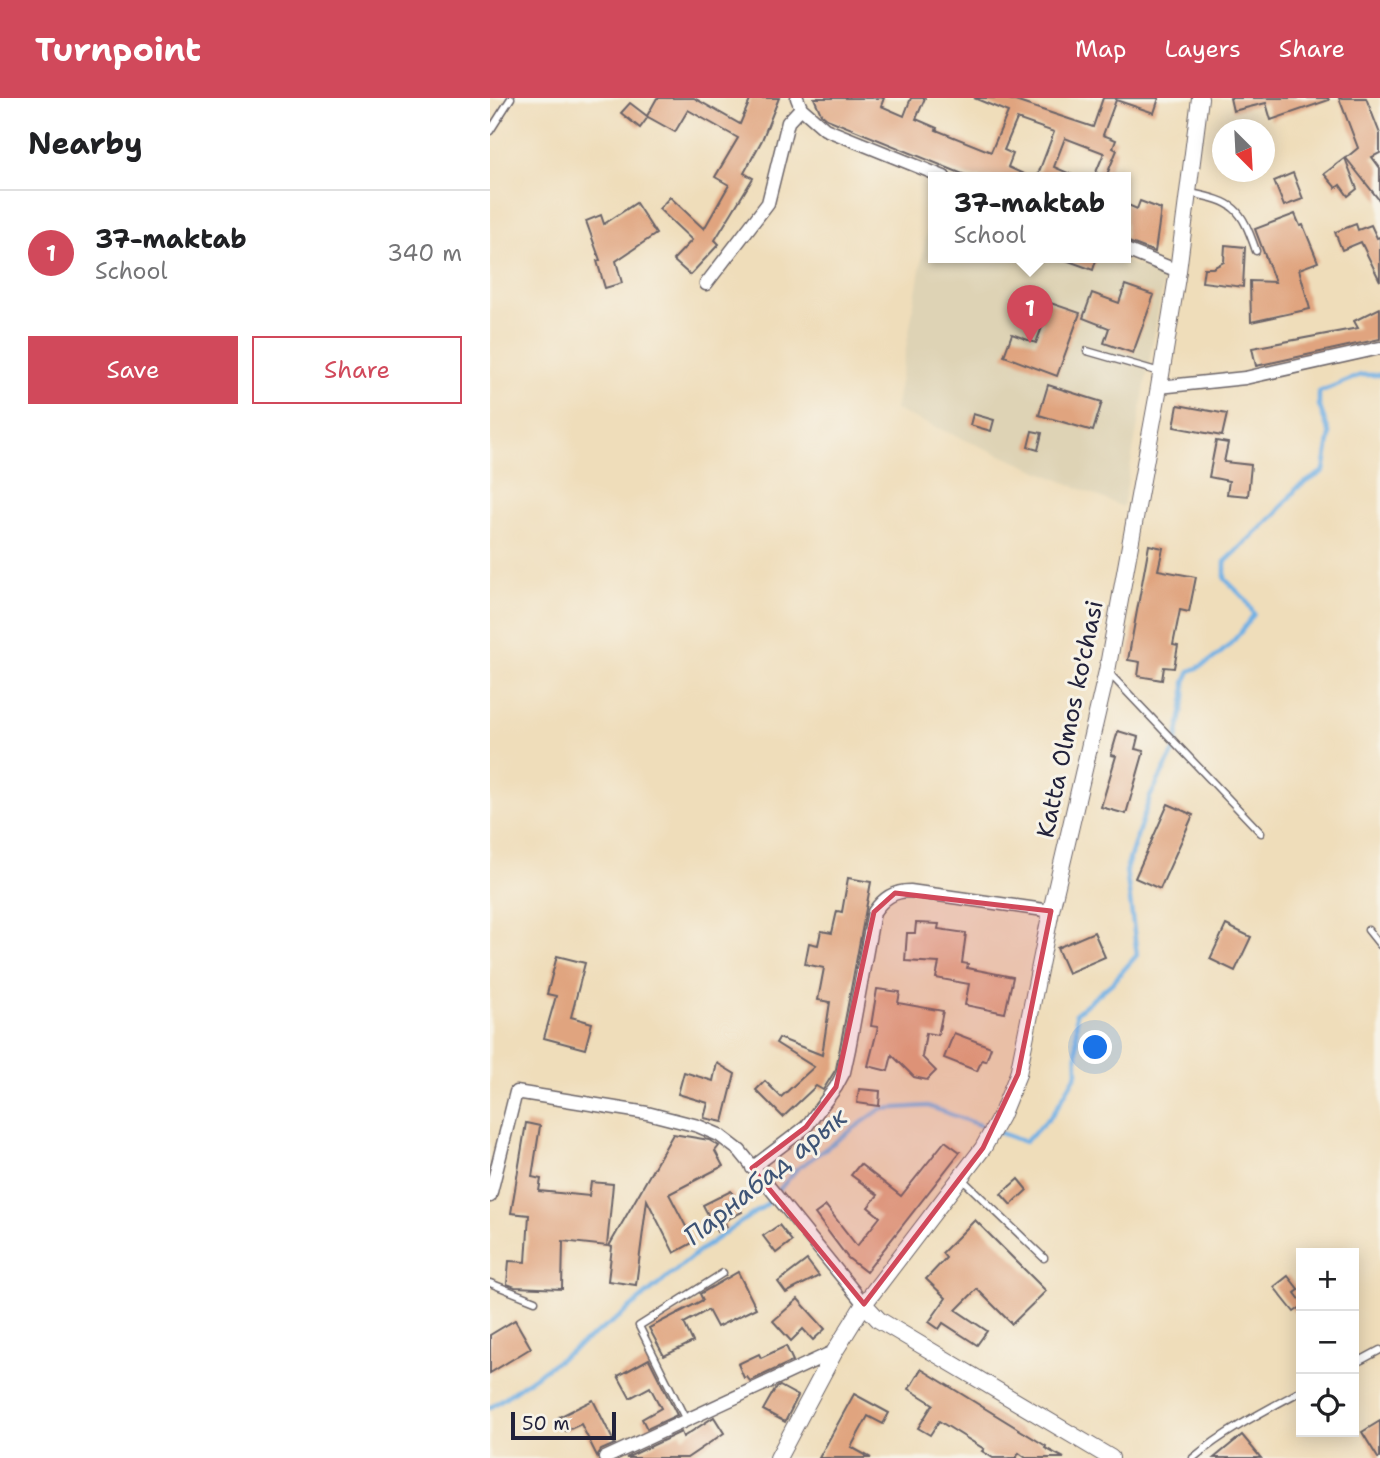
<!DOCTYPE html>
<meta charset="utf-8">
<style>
body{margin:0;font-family:"Shantell Sans",sans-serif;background:#f6f6f6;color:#202124}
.controls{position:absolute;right:21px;bottom:21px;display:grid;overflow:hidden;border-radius:0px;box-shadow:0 4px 18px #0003}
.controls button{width:63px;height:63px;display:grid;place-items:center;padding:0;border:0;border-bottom:2px solid #e0e0e0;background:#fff;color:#202124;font:35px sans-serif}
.compass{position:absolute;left:722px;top:21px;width:63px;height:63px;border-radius:50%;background:#fff;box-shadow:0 4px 18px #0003;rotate:156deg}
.scale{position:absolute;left:21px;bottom:18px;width:105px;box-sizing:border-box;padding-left:7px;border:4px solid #22223b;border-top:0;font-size:19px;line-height:24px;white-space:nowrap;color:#22223b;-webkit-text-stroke:5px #f7f3e8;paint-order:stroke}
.you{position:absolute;left:606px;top:950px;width:24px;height:24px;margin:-18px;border:5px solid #fff;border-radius:50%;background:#1a73e8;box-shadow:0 0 0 10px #1a73e833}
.badge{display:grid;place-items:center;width:46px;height:46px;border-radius:50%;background:#d1495b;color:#fff;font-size:23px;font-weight:700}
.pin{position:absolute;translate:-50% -58px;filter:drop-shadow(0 2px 4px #0008)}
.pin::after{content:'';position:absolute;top:37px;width:24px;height:21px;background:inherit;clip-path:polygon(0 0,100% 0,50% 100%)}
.popup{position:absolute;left:438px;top:74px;width:203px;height:91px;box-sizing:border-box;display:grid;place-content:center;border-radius:0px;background:#fff;filter:drop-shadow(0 2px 5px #0005);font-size:23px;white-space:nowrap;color:#757577}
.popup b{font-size:26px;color:#202124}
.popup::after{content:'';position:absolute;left:50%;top:100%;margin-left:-14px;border:14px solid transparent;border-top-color:#fff}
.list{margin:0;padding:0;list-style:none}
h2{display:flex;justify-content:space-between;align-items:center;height:91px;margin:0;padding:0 28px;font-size:30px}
h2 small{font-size:23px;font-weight:400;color:#757577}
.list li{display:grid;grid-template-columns:46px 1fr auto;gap:21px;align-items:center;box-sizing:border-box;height:126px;padding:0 28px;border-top:2px solid #e0e0e0}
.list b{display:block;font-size:26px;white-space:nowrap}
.list p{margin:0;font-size:23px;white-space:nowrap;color:#757577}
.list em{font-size:23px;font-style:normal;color:#757577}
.actions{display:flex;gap:14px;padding:21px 28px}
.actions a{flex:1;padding:16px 0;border:2px solid #d1495b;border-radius:0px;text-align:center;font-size:24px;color:#d1495b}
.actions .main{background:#d1495b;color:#fff}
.icon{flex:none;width:38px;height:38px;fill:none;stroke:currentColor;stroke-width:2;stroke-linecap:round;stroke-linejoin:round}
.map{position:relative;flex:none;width:890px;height:1360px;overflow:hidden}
header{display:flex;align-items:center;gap:42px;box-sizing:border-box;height:98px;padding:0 35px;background:#d1495b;color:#fff}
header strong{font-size:33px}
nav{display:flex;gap:38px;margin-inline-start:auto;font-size:24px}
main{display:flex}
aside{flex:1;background:#fff}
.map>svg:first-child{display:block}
.built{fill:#ded3b5}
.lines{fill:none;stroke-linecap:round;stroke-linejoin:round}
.stream{stroke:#71b0e4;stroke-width:4.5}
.building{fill:#e0a47f}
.service-casing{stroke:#6a6367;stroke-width:9}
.minor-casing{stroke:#6a6367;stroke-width:15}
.tertiary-casing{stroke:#6a6367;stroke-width:18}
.service{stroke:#fff;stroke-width:6}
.minor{stroke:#fff;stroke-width:12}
.tertiary{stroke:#fff;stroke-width:16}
.marked{fill:#d1495b;fill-opacity:0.2;stroke:#d1495b;stroke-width:5;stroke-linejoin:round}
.labels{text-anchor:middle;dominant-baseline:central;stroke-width:6;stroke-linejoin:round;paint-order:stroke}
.street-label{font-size:24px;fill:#22223b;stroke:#f7f3e8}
.water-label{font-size:26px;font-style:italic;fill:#3e5476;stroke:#f7f3e8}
</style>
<header>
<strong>Turnpoint</strong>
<nav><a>Map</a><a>Layers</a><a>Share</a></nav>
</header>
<main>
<aside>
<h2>Nearby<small></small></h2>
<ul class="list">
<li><span class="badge">1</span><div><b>37-maktab</b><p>School</p></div><em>340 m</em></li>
</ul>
<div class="actions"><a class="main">Save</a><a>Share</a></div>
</aside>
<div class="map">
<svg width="890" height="1360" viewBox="0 0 890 1360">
<rect width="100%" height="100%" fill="#f7f3e8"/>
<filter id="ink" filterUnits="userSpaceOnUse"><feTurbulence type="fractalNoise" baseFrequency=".0143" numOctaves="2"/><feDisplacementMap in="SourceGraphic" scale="14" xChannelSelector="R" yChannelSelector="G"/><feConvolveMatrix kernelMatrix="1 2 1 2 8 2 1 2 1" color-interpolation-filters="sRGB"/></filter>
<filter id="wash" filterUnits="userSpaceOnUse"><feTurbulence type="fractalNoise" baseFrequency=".00686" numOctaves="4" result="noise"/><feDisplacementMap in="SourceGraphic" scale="28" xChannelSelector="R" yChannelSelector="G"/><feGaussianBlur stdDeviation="1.57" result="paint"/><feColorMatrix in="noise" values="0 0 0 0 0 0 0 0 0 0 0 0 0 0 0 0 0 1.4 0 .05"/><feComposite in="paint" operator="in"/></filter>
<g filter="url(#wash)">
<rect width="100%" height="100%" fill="#efddba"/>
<!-- built -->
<path class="built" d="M 443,99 L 444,159 L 623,159 L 675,177 L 633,409 L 405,312 Z"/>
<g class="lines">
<!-- stream -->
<path class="stream" d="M 0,1310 L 128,1220 L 209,1153 L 276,1107 L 307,1071 L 391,1011 L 438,1008 L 535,1044 L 563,1016 L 587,975 L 586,915 L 622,885 L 647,857 L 636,771 L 660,699 L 685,651 L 695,599 L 695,584 L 700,573 C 728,563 747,541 764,516 L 755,501 L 735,481 L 735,464 L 786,416 L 807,390 L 834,373 L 840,337 L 829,307 L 829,294 L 871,277 L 890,277"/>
</g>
<g id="blocks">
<!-- building -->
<g class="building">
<path d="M 167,0 L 204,0 L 250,26 L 261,0 L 289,0 L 272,42 L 254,75 L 263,80 L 225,142 L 229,146 L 200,177 L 183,162 L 202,142 L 169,111 L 180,99 L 214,131 L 239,87 L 225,79 L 248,40 L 198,12 L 185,34 L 158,19 L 150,30 L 131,15 L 140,5 L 157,18 Z"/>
<path d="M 324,0 L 394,0 L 391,8 L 414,18 L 421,0 L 435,0 L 426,21 L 447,30 L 446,32 L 501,54 L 518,14 L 484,0 L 516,0 L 603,29 L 613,0 L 669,0 L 664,15 L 626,2 L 613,37 L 626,42 L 623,50 L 627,52 L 616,79 L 604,79 L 614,55 L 575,40 L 564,69 L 587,79 L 547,79 L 564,34 L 527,21 L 514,52 L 523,56 L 518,69 L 540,79 L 480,79 L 337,21 L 331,16 Z"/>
<path d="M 740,0 L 838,0 L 839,2 L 781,22 L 776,5 L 743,13 Z"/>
<path d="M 849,0 L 876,0 L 890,36 L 890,55 L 882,59 L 890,70 L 890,103 L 856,60 L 868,50 Z"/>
<path d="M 855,60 L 867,91 L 858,98 L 850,87 L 846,90 L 834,76 Z"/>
<path d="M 803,75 L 813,101 L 794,108 L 784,83 Z"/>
<path d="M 650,103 L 671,111 L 665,154 L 636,143 L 636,106 L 647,111 Z"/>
<path d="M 146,105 L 166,136 L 126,163 L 132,185 L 115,190 L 107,163 L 110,162 L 96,123 L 111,117 L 114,126 Z"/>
<path d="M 805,116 L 810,128 L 813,127 L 828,164 L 809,171 L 820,211 L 761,224 L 760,183 L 785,184 L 765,131 Z"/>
<path d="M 866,126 L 868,132 L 881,127 L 887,140 L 890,139 L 890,183 L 871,144 L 852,152 L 845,134 Z"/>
<path d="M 735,147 L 755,149 L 753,189 L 712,184 L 714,170 L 723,170 L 734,164 Z"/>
<path d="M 573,159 L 607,159 L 603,172 L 573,161 Z"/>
<path d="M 635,187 L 664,197 L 643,255 L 614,245 L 619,230 L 593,220 L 602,195 L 629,205 Z"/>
<path d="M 537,197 L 590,215 L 567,278 L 514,258 L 522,236 L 546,245 L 554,224 L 530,215 Z"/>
<path d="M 890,210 L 890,241 L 766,268 L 762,250 L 868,230 L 864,223 Z"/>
<path d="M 558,287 L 612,304 L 603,333 L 549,317 Z"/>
<path d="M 688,307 L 737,316 L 732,338 L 684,329 Z"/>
<path d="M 483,316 L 504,322 L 501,333 L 480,327 Z"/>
<path d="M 542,333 L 552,335 L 548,352 L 538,349 Z"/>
<path d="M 726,343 L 738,345 L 734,364 L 761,367 L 758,398 L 737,396 L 739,383 L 719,379 Z"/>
<path d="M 659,447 L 673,450 L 668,472 L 706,479 L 699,514 L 690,512 L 683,547 L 688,548 L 684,570 L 674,569 L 672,582 L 648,578 L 650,564 L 638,562 Z"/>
<path d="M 628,633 L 648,639 L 645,651 L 654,653 L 636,716 L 611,709 L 626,658 L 621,657 Z"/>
<path d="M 678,706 L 703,717 L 670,791 L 645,780 Z"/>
<path d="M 358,780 L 381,784 L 346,971 L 333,992 L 326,988 L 293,1019 L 266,992 L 275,983 L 291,999 L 324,969 L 286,945 L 289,940 L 332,957 L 340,904 L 328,902 L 334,870 L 315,866 L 319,845 L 328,847 L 331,833 L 342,835 L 347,813 L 352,814 Z"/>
<path d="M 426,825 L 449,826 L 448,831 L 476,835 L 472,865 L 478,866 L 477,870 L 523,879 L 515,915 L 475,907 L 479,886 L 446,880 L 449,865 L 415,863 L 417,835 L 425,835 Z"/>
<path d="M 736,827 L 761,839 L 745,873 L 720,861 Z"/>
<path d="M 604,834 L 615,859 L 578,875 L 567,850 Z"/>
<path d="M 67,858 L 95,865 L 81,919 L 102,925 L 95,951 L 54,940 L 66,898 L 57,896 Z"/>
<path d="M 387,891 L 410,894 L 408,905 L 453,913 L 448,937 L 436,935 L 432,959 L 446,973 L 437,982 L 424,979 L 402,957 L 398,973 L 378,968 L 388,929 L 381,928 Z"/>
<path d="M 464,935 L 501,949 L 496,963 L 492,962 L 487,973 L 454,960 Z"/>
<path d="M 227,965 L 245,976 L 233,1024 L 214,1020 L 218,1005 L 188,996 L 194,974 L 223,983 Z"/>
<path d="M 369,991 L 390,993 L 389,1008 L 367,1005 Z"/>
<path d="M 36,1025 L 50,1028 L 42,1079 L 51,1081 L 49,1093 L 99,1098 L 101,1084 L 123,1086 L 117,1148 L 73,1143 L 72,1191 L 25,1189 L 17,1186 L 19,1163 L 36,1164 L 39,1117 L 21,1115 Z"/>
<path d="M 183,1036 L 219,1042 L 229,1048 L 225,1053 L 233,1068 L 179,1096 L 204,1144 L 184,1155 L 157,1102 L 146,1187 L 118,1183 L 122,1149 L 119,1148 Z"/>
<path d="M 455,1043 L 470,1054 L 376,1174 L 358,1160 L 325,1116 L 336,1108 L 367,1148 L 390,1119 L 378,1109 L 388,1097 L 361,1077 L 370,1066 L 411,1098 Z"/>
<path d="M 528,1081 L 537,1092 L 521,1107 L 511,1096 Z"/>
<path d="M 241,1093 L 252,1114 L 234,1123 L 237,1129 L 227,1134 L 213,1107 Z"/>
<path d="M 485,1122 L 556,1193 L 522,1226 L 487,1191 L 466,1212 L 497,1233 L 487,1247 L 453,1225 L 449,1231 L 439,1224 L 456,1200 L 436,1181 L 456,1160 L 452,1155 Z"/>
<path d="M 289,1127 L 302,1143 L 286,1155 L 273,1138 Z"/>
<path d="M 317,1162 L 329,1178 L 296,1195 L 288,1184 Z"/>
<path d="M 248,1174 L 266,1210 L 227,1229 L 218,1212 L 194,1225 L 203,1244 L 174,1258 L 159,1230 L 213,1202 L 210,1196 Z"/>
<path d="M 798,1178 L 809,1192 L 805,1195 L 811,1203 L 811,1209 L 804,1214 L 784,1189 Z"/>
<path d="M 308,1201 L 335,1231 L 323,1242 L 313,1231 L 301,1243 L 283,1223 Z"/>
<path d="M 25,1222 L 41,1250 L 0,1275 L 0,1237 Z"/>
<path d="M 296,1248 L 303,1263 L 260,1283 L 257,1279 L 254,1280 L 248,1266 L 269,1256 L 271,1260 Z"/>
<path d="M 159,1261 L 187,1317 L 157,1331 L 152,1321 L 171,1310 L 160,1289 L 140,1300 L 128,1278 Z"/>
<path d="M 431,1271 L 556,1348 L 555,1350 L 574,1360 L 536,1360 L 529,1355 L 526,1360 L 503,1360 L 492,1353 L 494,1351 L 449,1323 L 440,1337 L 428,1330 L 443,1306 L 419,1291 Z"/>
<path d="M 290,1288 L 308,1298 L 295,1324 L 273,1312 L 285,1291 Z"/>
<path d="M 364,1296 L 399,1315 L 393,1326 L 378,1318 L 361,1349 L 381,1360 L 329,1360 Z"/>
<path d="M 103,1302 L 125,1346 L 111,1352 L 107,1358 L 91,1326 L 76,1333 L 69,1319 Z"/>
<path d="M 224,1319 L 234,1335 L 197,1360 L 136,1360 L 191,1334 L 193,1339 Z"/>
<path d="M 890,1323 L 890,1360 L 888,1360 L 872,1334 Z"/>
<path d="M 752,1337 L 771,1360 L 724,1360 Z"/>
</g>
</g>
</g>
<g filter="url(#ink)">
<use href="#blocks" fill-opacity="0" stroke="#6a6367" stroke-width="2"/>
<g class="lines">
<!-- service casing -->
<g class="service-casing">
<g id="service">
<path d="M 0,33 L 21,0"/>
<path d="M 700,95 C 745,104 751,109 766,153"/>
<path d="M 597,253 L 670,274"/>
<path d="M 618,574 L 771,735"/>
<path d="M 878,832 L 890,847"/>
<path d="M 472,1081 L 554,1160"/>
<path d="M 0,1185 L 45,1203"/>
<path d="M 864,1266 L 890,1252"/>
<path d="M 196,1322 L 149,1228 L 233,1175"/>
<path d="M 703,1360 C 735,1333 774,1313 811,1293"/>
</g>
</g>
<!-- minor casing -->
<g class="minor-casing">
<g id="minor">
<path d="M 307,0 L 311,10 L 335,31 L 454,79"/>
<path d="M 636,152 L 688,173"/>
<path d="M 216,186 L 278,105 L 298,24 L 311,10"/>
<path d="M 669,289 L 755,280 L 890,250"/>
<path d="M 262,1070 L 316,1029 L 346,989 L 354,974 L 359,951 L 384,814 C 393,800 404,793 420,793 L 561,813"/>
<path d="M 0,1098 L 26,994 L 157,1015 L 208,1028 L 229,1037 L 250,1053 L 374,1206"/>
<path d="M 115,1360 L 345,1253"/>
</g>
</g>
<!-- tertiary casing -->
<g class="tertiary-casing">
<g id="tertiary">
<path d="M 374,1206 L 389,1222 L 621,1360"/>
<path d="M 288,1360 L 345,1253 L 374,1206 L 493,1050 L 511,1018 L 528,976 L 561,813 L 617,573 L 669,289 L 688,173 L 710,0"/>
</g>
</g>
<!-- service -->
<use href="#service" class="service"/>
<!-- minor -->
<use href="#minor" class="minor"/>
<!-- tertiary -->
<use href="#tertiary" class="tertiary"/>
</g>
</g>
<!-- marked area -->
<path class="marked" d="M 405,795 L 561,813 L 528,976 L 493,1050 L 374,1206 L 262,1070 L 316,1029 L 346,989 L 384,814 Z"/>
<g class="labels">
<!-- street labels -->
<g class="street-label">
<text transform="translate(580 621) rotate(-78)">Katta Olmos ko'chasi</text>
</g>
<!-- water labels -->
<g class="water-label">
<text transform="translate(275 1078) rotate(-39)">Парнабад арык</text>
</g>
</g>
</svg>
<div class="controls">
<button>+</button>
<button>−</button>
<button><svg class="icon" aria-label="locate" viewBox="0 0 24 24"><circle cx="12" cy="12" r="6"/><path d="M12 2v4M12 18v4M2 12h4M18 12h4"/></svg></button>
</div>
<svg class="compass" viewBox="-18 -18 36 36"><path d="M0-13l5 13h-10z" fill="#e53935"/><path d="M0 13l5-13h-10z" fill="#757577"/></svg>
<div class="scale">50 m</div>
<div class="you"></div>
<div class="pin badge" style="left:540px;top:245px">1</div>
<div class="popup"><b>37-maktab</b>School</div>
</div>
</main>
